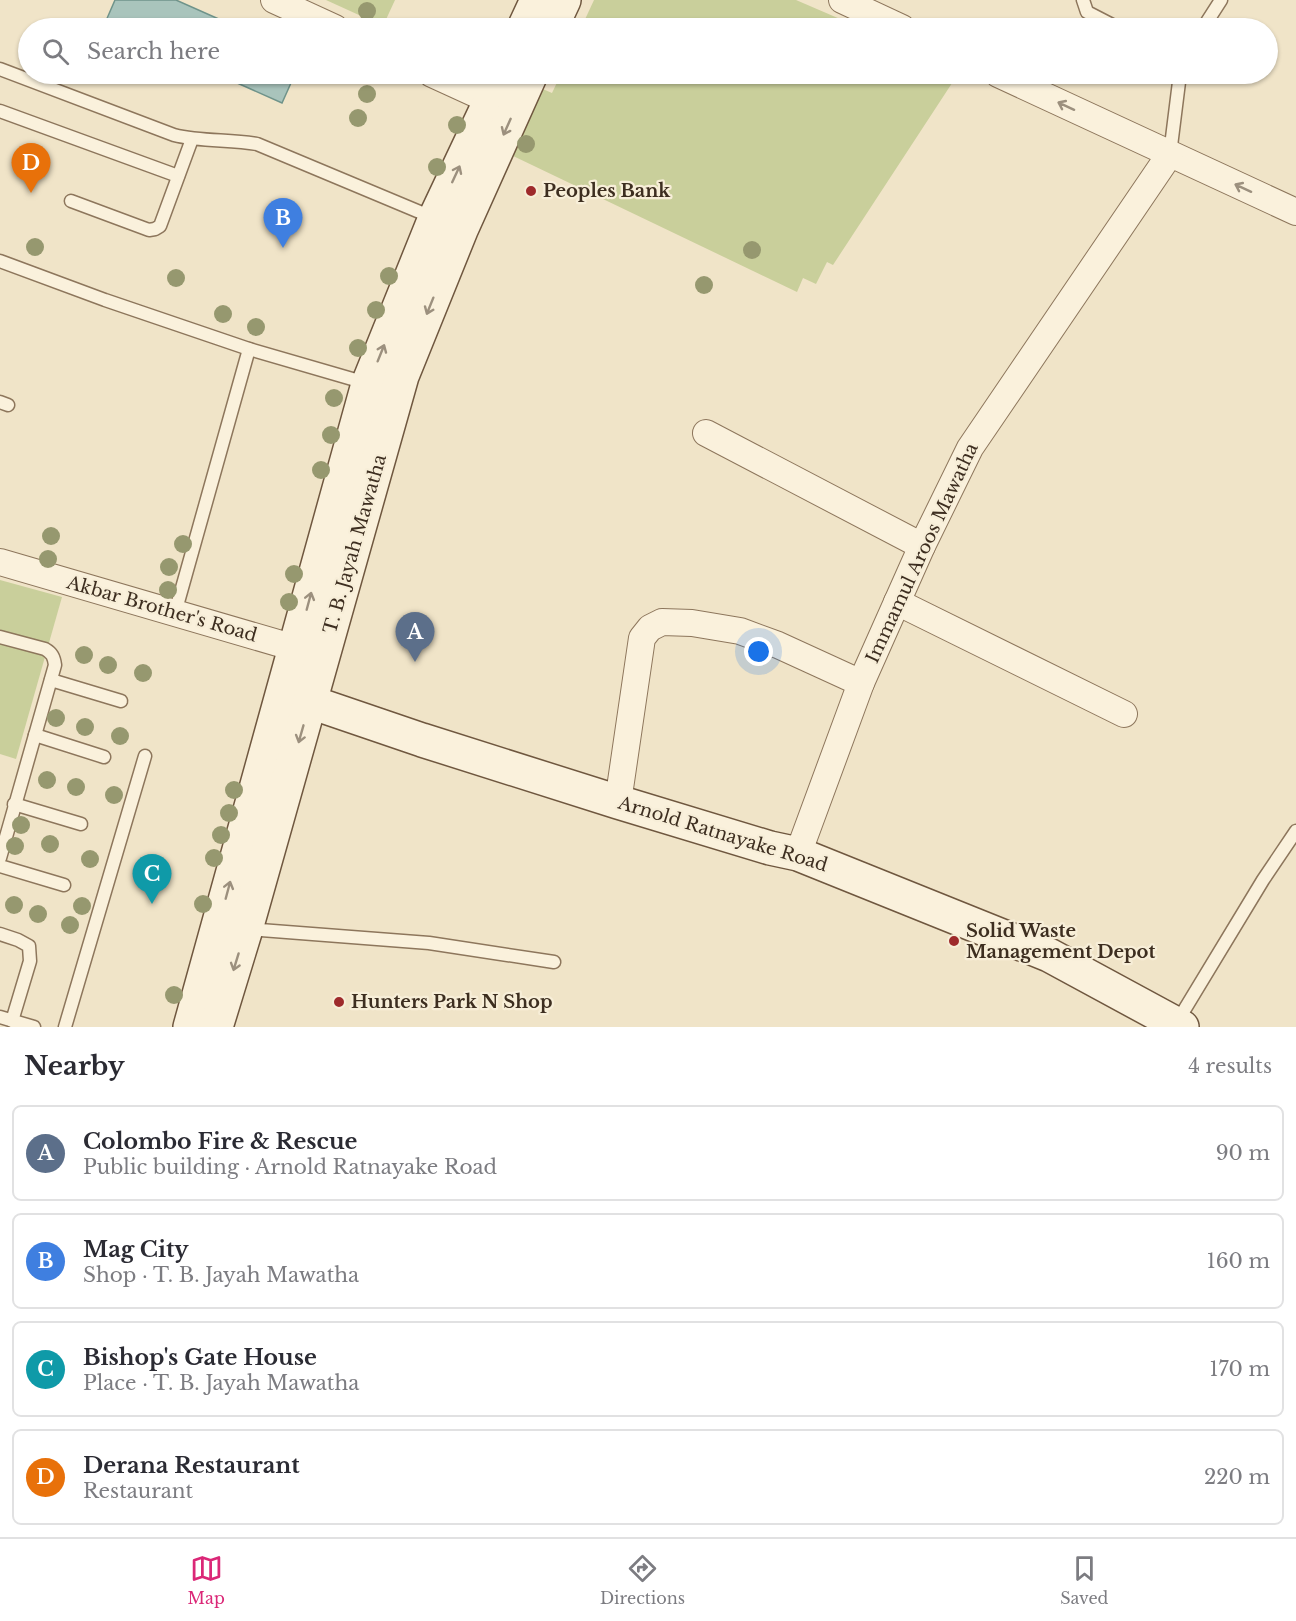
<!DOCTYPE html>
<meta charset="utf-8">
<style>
body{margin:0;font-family:"Libre Baskerville",serif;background:#f7f7f7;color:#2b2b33}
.you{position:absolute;left:759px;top:652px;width:21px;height:21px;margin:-15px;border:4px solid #fff;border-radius:50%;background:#1a73e8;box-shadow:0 0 0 9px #1a73e833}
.badge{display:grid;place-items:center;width:39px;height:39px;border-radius:50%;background:#db2777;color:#fff;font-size:20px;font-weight:700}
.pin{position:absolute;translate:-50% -50px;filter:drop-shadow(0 2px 3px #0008)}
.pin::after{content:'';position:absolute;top:32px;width:21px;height:18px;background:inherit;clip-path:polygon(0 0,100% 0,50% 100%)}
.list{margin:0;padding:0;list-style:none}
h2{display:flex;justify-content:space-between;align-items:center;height:78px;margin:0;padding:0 24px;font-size:26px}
h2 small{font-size:20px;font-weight:400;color:#7c7c81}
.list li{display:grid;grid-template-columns:39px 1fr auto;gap:18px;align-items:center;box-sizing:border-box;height:96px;margin:0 12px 12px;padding:0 12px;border:2px solid #e1e1e2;border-radius:9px}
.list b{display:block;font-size:22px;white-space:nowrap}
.list p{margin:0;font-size:20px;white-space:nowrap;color:#7c7c81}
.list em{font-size:20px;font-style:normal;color:#7c7c81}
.icon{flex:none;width:33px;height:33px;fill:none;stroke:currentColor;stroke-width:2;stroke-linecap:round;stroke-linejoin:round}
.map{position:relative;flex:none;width:1296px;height:1027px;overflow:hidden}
.search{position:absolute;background:#fff;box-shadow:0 2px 4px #0004;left:18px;right:18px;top:18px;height:66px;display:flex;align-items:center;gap:15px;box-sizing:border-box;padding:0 21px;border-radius:33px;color:#7c7c81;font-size:22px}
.sheet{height:510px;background:#fff}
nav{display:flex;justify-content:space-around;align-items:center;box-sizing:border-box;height:84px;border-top:2px solid #e1e1e2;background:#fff;font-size:16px;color:#7c7c81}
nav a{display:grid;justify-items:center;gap:3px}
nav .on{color:#db2777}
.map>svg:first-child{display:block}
.green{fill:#c9cf9b}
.water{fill:#a9c4bc;stroke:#6f938a;stroke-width:1.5}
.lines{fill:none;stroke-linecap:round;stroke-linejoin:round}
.lane-casing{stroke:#8d765c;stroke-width:15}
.street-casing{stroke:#8d765c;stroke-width:28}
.secondary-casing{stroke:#6f573f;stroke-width:36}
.lane{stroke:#faf1dc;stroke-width:12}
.street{stroke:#faf1dc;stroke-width:26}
.secondary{stroke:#faf1dc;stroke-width:33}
.tree{fill:#96986f}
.oneway{stroke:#9c907e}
.poi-dot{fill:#9e2a2b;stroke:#f7eed8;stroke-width:2}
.labels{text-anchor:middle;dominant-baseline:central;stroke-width:4.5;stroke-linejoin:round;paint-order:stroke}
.poi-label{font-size:18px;font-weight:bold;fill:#3d2e20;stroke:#f7eed8;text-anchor:start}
.street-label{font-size:18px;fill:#3d2e20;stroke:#f7eed8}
</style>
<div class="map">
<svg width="1296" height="1027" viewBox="0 0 1296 1027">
<rect width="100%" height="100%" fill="#f0e4c8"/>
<!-- green -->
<g class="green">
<path d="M 326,0 L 395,0 L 383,26 Z"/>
<path d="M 594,0 L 796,0 L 861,28 L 581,28 Z"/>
<path d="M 561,74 L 958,74 L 833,265 L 827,262 L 816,284 L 803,278 L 797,292 L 509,154 L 538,87 L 552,93 Z"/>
<path d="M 0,580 L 62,597 L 16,759 L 0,754 Z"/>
</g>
<!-- water -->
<g class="water">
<path d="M 115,0 L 176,0 L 239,28 L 117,28 L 105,23 Z"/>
<path d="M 217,74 L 295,74 L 282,103 Z"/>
</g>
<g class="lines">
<!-- lane casing -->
<g class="lane-casing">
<g id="lane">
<path d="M 1083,0 L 1087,12 L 1118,28"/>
<path d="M 1203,28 L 1221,0"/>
<path d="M 0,69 L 174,135 C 202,142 230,139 257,144 L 434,218"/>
<path d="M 0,111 L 178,176"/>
<path d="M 1170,154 L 1179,82 L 1177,74"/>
<path d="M 71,201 L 149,230 L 155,229 L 160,226 L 192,139"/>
<path d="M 0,261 L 105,300 L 249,349 L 366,383"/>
<path d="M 0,402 L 8,405"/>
<path d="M 175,613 L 249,349"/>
<path d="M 0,637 L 45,649 C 52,653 54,657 55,665 L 0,858"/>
<path d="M 51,680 L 121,701"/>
<path d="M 35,735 L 104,757"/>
<path d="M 14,804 L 81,824"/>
<path d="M 0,866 L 64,885"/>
<path d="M 247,929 L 429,943 L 554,962"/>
<path d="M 0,934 L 18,940 L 29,946 L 30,961 L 12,1021"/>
<path d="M 0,1017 L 34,1027"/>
<path d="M 1177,1022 L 1263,880 L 1296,831"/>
<path d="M 65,1027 L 145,756"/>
</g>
</g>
<!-- street casing -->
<g class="street-casing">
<g id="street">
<path d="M 274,0 L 335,28"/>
<path d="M 842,0 L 902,28"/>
<path d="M 432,74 L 491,101"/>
<path d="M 998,74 L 1296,212"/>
<path d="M 706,433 L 922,546"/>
<path d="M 0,562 L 312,653"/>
<path d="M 897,602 L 1124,714"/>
<path d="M 618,802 L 642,638 L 650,628 L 662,622 L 692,623 L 740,631 L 778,645 L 861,683"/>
<path d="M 798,854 L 861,683 L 922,546 L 970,448 L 1170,154"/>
</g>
</g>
<!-- secondary casing -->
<g class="secondary-casing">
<g id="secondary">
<path d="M 524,28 L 537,0"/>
<path d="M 551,28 L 564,0"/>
<path d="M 290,695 L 422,740 L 618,802 L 770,848 L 798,854 L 1049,955 L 1182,1027"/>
<path d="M 190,1027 L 368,384 L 435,218 L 503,74"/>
<path d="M 216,1027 L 246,929 L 402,376 L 461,230 L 531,74"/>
</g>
</g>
<!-- lane -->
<use href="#lane" class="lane"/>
<!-- street -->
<use href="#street" class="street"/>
<!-- secondary -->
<use href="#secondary" class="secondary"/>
</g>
<!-- trees -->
<g class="tree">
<circle cx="367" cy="11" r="9"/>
<circle cx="367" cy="94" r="9"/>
<circle cx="358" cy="118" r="9"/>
<circle cx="457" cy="125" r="9"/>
<circle cx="526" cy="144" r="9"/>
<circle cx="437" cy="167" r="9"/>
<circle cx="35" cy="247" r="9"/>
<circle cx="752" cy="250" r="9"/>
<circle cx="389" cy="276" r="9"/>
<circle cx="176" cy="278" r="9"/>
<circle cx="704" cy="285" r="9"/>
<circle cx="376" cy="310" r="9"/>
<circle cx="223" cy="314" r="9"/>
<circle cx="256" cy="327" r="9"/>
<circle cx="358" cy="348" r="9"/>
<circle cx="334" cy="398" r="9"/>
<circle cx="331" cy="435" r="9"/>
<circle cx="321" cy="470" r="9"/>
<circle cx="51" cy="536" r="9"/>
<circle cx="183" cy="544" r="9"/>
<circle cx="48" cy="559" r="9"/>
<circle cx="169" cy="567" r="9"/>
<circle cx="294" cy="574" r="9"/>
<circle cx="168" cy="590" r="9"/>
<circle cx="289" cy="602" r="9"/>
<circle cx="84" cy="655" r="9"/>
<circle cx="108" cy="665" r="9"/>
<circle cx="143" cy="673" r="9"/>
<circle cx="56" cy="718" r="9"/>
<circle cx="85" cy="727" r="9"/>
<circle cx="120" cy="736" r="9"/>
<circle cx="47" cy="780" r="9"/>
<circle cx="76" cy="787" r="9"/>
<circle cx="234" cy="790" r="9"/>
<circle cx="114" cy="795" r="9"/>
<circle cx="229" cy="813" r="9"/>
<circle cx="21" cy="825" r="9"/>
<circle cx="221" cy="835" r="9"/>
<circle cx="50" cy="844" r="9"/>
<circle cx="15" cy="846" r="9"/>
<circle cx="214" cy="858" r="9"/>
<circle cx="90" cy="859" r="9"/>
<circle cx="203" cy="904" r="9"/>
<circle cx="14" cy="905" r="9"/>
<circle cx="82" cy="906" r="9"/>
<circle cx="38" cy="914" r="9"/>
<circle cx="70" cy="925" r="9"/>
<circle cx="174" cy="995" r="9"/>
</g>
<!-- one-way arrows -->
<defs><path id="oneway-shaft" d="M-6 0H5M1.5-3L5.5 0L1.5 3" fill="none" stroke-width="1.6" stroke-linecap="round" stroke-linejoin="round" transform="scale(1.5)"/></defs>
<g class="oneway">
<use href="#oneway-shaft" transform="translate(1066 106) rotate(-155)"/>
<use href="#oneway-shaft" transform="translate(507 127) rotate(114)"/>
<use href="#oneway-shaft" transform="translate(456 174) rotate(-65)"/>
<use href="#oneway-shaft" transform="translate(1243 188) rotate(-155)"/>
<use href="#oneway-shaft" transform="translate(430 306) rotate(112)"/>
<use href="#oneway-shaft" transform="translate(381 353) rotate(-68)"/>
<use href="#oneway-shaft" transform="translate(309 601) rotate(-75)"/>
<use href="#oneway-shaft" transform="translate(301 734) rotate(106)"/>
<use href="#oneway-shaft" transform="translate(228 890) rotate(-75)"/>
<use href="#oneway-shaft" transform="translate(236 962) rotate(107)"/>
</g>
<!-- markers -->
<g class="poi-dot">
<circle cx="531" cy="191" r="6"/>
<circle cx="954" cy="941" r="6"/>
<circle cx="339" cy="1002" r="6"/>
</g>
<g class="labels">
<!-- poi labels -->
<g class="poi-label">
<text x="543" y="191">Peoples Bank</text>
<text x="966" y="931">Solid Waste<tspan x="966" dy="21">Management Depot</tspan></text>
<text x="351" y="1002">Hunters Park N Shop</text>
</g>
<!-- street labels -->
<g class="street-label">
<text transform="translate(355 544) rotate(-74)">T. B. Jayah Mawatha</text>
<text transform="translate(922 553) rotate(-65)">Immamul Aroos Mawatha</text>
<text transform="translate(162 609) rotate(16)">Akbar Brother's Road</text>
<text transform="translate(723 834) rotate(17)">Arnold Ratnayake Road</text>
</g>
</g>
</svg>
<div class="you"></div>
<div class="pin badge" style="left:415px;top:662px;background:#5c6f8a">A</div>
<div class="pin badge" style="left:283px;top:248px;background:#3f7fe0">B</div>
<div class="pin badge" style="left:152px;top:904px;background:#0f9aa8">C</div>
<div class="pin badge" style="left:31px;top:193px;background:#e8710a">D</div>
<div class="search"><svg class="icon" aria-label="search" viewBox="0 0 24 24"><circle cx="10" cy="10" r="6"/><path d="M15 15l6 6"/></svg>Search here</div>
</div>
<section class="sheet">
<h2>Nearby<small>4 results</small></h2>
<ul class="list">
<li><span class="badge" style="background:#5c6f8a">A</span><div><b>Colombo Fire &amp; Rescue</b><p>Public building · Arnold Ratnayake Road</p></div><em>90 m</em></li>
<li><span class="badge" style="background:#3f7fe0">B</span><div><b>Mag City</b><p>Shop · T. B. Jayah Mawatha</p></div><em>160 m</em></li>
<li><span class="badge" style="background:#0f9aa8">C</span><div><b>Bishop's Gate House</b><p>Place · T. B. Jayah Mawatha</p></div><em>170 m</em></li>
<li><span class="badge" style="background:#e8710a">D</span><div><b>Derana Restaurant</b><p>Restaurant</p></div><em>220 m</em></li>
</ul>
</section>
<nav>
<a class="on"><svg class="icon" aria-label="map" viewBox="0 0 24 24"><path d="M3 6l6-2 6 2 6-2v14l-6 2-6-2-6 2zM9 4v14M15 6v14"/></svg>Map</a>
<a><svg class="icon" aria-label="directions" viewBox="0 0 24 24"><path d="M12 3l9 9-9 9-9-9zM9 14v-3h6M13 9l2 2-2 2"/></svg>Directions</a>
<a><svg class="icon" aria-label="saved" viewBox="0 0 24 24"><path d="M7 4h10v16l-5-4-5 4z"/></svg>Saved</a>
</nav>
